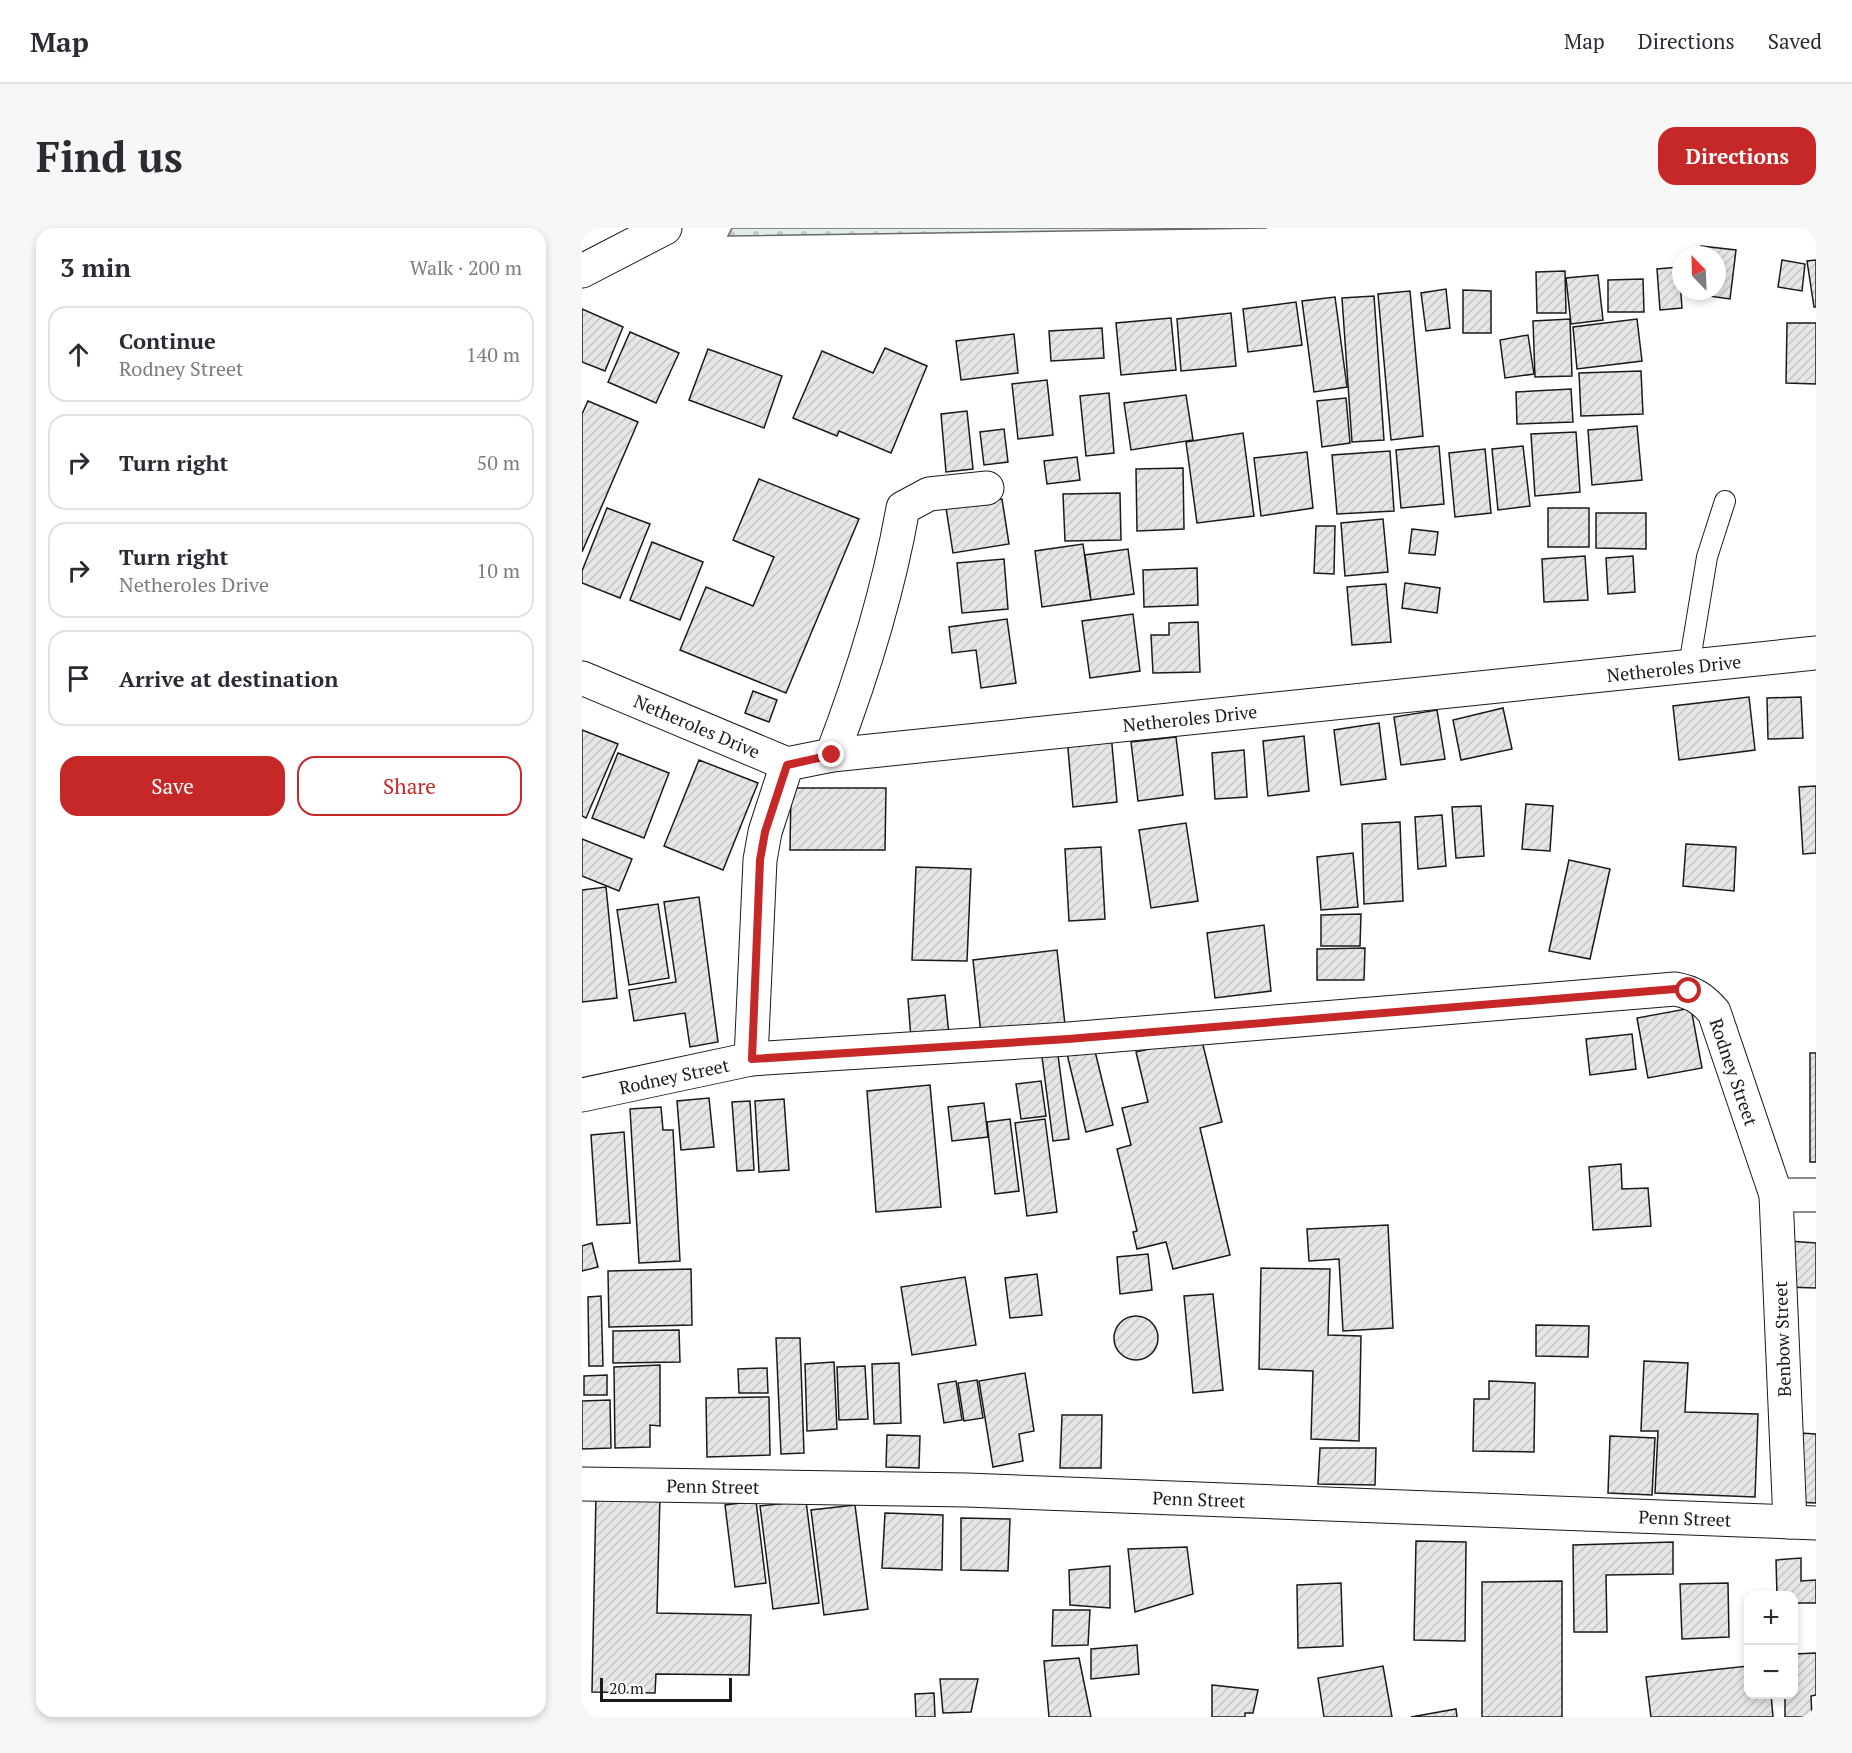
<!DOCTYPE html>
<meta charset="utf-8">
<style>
body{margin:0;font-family:"PT Serif",serif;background:#f7f7f7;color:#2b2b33}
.controls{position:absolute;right:18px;bottom:18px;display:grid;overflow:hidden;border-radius:12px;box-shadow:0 3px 9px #0003}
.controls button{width:54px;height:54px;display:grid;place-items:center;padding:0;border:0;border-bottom:2px solid #e1e1e2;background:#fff;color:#2b2b33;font:30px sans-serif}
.compass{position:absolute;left:1090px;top:18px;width:54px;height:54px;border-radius:50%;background:#fff;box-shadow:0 3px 9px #0003;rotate:337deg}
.scale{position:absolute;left:18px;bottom:15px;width:132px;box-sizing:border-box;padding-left:6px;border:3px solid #1a1a1a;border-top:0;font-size:16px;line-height:21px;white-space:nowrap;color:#1a1a1a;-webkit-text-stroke:4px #fff;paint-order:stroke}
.stop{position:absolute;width:18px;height:18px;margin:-14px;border:4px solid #c62828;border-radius:50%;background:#fff}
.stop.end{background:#c62828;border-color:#fff;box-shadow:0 2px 6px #0008}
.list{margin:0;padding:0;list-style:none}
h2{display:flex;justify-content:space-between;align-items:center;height:78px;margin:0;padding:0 24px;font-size:26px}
h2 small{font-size:20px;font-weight:400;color:#7c7c81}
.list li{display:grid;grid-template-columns:39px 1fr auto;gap:18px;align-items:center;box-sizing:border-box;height:96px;margin:0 12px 12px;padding:0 12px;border:2px solid #e1e1e2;border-radius:18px}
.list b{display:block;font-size:22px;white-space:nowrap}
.list p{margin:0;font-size:20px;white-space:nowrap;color:#7c7c81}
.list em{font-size:20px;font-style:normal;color:#7c7c81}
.actions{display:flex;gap:12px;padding:18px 24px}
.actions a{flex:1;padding:14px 0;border:2px solid #c62828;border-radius:18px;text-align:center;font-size:21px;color:#c62828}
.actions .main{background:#c62828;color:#fff}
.icon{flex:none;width:33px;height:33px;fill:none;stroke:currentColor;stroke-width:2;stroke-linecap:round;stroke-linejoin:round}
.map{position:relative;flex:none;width:1234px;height:1489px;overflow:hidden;border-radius:18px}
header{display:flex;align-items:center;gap:36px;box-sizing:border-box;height:84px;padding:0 30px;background:#fff;border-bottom:2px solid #e1e1e2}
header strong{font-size:28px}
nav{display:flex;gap:33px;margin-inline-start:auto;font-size:21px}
.intro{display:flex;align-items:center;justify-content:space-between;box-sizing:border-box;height:144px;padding:0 36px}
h1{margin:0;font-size:42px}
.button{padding:15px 27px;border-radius:18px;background:#c62828;color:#fff;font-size:21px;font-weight:700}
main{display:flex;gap:36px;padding:0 36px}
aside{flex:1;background:#fff;border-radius:18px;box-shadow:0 3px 9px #0003}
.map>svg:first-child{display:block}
.cemetery{fill:url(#cemetery-stones);stroke:#6a6a6a;stroke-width:1.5}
.building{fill:url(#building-hatch);stroke:#1a1a1a;stroke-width:1.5}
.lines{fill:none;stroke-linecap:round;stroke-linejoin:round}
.lane-casing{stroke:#1a1a1a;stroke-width:22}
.street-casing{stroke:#1a1a1a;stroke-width:35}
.lane{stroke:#fff;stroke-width:20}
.street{stroke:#fff;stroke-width:33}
.route{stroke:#c62828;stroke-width:8}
.labels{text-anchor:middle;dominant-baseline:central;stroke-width:4.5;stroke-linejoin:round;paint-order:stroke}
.street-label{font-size:18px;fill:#1a1a1a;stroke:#fff}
</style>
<header>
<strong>Map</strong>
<nav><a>Map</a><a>Directions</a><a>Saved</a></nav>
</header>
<div class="intro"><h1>Find us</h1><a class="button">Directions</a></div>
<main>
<aside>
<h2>3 min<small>Walk · 200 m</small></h2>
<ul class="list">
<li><svg class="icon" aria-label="ahead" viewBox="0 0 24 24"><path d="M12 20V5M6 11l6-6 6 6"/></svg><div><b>Continue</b><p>Rodney Street</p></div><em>140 m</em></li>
<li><svg class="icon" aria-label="right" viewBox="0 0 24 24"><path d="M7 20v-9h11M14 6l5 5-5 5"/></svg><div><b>Turn right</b></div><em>50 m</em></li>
<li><svg class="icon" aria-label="right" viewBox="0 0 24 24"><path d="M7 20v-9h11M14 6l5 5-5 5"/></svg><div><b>Turn right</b><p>Netheroles Drive</p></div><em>10 m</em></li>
<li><svg class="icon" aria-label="arrive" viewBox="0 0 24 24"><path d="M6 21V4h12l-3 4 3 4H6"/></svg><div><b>Arrive at destination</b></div></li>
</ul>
<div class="actions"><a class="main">Save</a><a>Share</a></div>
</aside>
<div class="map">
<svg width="1234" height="1489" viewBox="0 0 1234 1489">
<defs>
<pattern id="cemetery-stones" width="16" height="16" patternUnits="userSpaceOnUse" patternTransform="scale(1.5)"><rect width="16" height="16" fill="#e0efe3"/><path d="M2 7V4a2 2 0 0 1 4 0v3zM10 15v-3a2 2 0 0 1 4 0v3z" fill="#c0ccc2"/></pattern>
<pattern id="building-hatch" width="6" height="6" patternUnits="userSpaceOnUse" patternTransform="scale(1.5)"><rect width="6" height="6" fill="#e6e6e6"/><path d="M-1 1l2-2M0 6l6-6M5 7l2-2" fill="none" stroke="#c5c5c5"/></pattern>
</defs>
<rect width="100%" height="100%" fill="#fff"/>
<!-- cemetery -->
<path class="cemetery" d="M 150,0 L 685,0 L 146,8 Z"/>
<!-- building -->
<g class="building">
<path d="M 1119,18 L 1154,22 L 1148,71 L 1113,66 L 1113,63 L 1135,63 L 1135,27 L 1118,27 Z"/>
<path d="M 1200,32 L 1223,36 L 1220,63 L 1196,59 Z"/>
<path d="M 1234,32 L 1234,79 L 1232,79 L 1225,33 Z"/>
<path d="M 1097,39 L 1100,80 L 1078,82 L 1075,41 Z"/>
<path d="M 983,43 L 984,85 L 955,85 L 954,44 Z"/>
<path d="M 1016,47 L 1021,92 L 989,96 L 984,50 Z"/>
<path d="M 1061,51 L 1062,84 L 1026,84 L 1026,52 Z"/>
<path d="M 864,61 L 868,100 L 844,103 L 839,65 Z"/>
<path d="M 881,62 L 909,63 L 909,105 L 881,105 Z"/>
<path d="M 828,63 L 841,208 L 809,212 L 796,66 Z"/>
<path d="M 792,68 L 802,212 L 770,214 L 760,70 Z"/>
<path d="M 753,69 L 765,159 L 732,164 L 720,73 Z"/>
<path d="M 714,74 L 720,117 L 666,124 L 661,81 Z"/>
<path d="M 0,81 L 41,99 L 23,143 L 0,134 Z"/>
<path d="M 649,85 L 654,138 L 599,143 L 595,91 Z"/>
<path d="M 589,90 L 594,142 L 539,147 L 534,95 Z"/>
<path d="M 988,91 L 990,148 L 953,149 L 951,93 Z"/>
<path d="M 1055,91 L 1060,133 L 995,141 L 991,99 Z"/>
<path d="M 1205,95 L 1234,95 L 1234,156 L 1204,155 Z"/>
<path d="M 520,100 L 522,130 L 469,133 L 467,103 Z"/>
<path d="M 48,104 L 97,125 L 74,175 L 26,154 Z"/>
<path d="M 432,106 L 436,145 L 379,152 L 374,113 Z"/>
<path d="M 946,107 L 952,146 L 923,150 L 918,112 Z"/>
<path d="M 303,120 L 345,138 L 309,225 L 257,203 L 255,208 L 211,190 L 240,123 L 291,145 Z"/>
<path d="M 126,121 L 200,148 L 182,200 L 107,172 Z"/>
<path d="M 1059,143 L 1061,186 L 999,188 L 997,145 Z"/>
<path d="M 465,152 L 471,207 L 436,211 L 430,156 Z"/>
<path d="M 989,161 L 991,194 L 935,196 L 934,164 Z"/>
<path d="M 527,165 L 532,225 L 504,228 L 498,168 Z"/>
<path d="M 604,167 L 611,212 L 549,222 L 542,175 Z"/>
<path d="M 764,170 L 768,215 L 740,219 L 735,173 Z"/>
<path d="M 6,173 L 56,194 L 0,324 L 0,186 Z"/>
<path d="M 385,183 L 391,241 L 364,244 L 359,186 Z"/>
<path d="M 1055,198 L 1060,252 L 1010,257 L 1006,202 Z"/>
<path d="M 422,201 L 426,234 L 402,237 L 398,204 Z"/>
<path d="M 994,204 L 998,264 L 953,268 L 949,206 Z"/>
<path d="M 661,205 L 672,288 L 615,295 L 604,214 Z"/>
<path d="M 857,218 L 862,276 L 819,280 L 814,222 Z"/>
<path d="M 941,218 L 948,278 L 916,282 L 910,221 Z"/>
<path d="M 903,221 L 909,285 L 873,289 L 867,225 Z"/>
<path d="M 808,223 L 812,283 L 755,286 L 750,227 Z"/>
<path d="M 725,224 L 731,280 L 679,288 L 672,230 Z"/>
<path d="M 495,229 L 498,252 L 465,256 L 462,233 Z"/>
<path d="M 601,240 L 602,301 L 555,303 L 554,241 Z"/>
<path d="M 177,251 L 277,291 L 204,465 L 98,422 L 124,359 L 171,378 L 192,329 L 151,312 Z"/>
<path d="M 538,265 L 539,312 L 483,313 L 481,266 Z"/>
<path d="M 420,271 L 427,316 L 371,325 L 364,280 Z"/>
<path d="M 25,280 L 68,296 L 38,370 L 0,355 L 0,343 Z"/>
<rect x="966" y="280" width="41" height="39"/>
<path d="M 1014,285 L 1064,285 L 1064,321 L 1014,320 Z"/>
<path d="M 801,291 L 806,344 L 763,348 L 759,295 Z"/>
<path d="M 734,298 L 753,298 L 752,346 L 732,345 Z"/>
<path d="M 830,301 L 856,304 L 853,327 L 827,325 Z"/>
<path d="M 70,314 L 121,334 L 98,392 L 48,372 Z"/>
<path d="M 501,316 L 509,372 L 460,379 L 453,323 Z"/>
<path d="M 546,321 L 552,366 L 509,372 L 503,327 Z"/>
<path d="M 1003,328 L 1006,372 L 962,374 L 960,331 Z"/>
<path d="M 1051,328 L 1053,364 L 1026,366 L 1024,330 Z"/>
<path d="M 422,331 L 426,381 L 380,385 L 375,335 Z"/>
<path d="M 615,340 L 616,377 L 562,379 L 561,342 Z"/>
<path d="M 823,355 L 858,360 L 855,385 L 820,380 Z"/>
<path d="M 804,356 L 809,414 L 770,417 L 765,359 Z"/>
<path d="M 551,386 L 558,443 L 508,450 L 500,393 Z"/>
<path d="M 425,391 L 434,455 L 399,460 L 394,422 L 370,425 L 367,399 Z"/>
<path d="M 616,394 L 618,444 L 571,445 L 569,407 L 587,407 L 587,395 Z"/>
<path d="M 171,463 L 195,472 L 187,494 L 163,485 Z"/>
<path d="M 1167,469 L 1173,522 L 1097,532 L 1091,478 Z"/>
<path d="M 1219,469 L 1221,510 L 1186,511 L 1185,470 Z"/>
<path d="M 921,480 L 930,521 L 879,532 L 871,492 Z"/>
<path d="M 855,482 L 863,531 L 819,537 L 812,489 Z"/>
<path d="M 797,495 L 804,551 L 759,557 L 752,502 Z"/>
<path d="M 0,502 L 36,516 L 4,590 L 0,588 Z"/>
<path d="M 529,505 L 535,574 L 491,579 L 485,509 Z"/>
<path d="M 722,508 L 727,563 L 686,568 L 681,513 Z"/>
<path d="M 594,509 L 601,567 L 556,573 L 549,514 Z"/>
<path d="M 662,522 L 665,569 L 633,571 L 630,525 Z"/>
<path d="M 36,525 L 87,545 L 62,610 L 10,590 Z"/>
<path d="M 117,532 L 176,555 L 141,642 L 82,618 Z"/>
<path d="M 1234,558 L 1234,625 L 1221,626 L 1217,559 Z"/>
<path d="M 209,560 L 304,560 L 303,622 L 208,622 Z"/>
<path d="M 944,576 L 971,578 L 968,623 L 940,621 Z"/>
<path d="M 899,578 L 902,628 L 874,630 L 870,579 Z"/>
<path d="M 860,587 L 864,638 L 836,641 L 833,589 Z"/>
<path d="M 818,594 L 821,673 L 782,676 L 780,596 Z"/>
<path d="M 604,595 L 616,673 L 569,680 L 557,602 Z"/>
<path d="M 0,611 L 50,631 L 37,663 L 0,648 Z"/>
<path d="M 1104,616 L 1154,619 L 1152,663 L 1101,658 Z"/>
<path d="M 519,619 L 523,691 L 487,693 L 483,621 Z"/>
<path d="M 771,625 L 776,679 L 739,682 L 735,629 Z"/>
<path d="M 987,632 L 1028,641 L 1008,731 L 967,723 Z"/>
<path d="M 334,639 L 389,641 L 385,733 L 330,732 Z"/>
<path d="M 24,659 L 35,770 L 0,774 L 0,662 Z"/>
<path d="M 117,669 L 136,814 L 108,819 L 103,785 L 52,793 L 47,762 L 94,754 L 82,674 Z"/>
<path d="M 76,676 L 87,750 L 47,757 L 35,682 Z"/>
<path d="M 779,686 L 778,718 L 739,718 L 739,687 Z"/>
<path d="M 682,697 L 689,763 L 633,770 L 625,705 Z"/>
<path d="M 783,720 L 782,752 L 735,752 L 735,721 Z"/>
<path d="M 475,722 L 483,797 L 399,806 L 391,732 Z"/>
<path d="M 363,767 L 367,807 L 329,811 L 326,771 Z"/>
<path d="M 1109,780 L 1120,840 L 1066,850 L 1055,790 Z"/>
<path d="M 1050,806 L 1054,841 L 1008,847 L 1004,811 Z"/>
<path d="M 619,809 L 640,894 L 618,900 L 648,1027 L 591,1041 L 584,1014 L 555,1021 L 551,1004 L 555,1003 L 535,921 L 549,917 L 540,880 L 566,874 L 554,824 Z"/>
<path d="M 511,815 L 531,897 L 504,904 L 484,822 Z"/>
<rect x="1228" y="825" width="6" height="109"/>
<path d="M 476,827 L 487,911 L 471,913 L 460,829 Z"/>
<path d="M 459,853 L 464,888 L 439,891 L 434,856 Z"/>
<path d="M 348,857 L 359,979 L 294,984 L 285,863 Z"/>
<path d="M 127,870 L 132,919 L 99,922 L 95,873 Z"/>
<path d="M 202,871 L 207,942 L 177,944 L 173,873 Z"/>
<path d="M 168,873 L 172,942 L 155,943 L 150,874 Z"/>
<path d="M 402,875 L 406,909 L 370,913 L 366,879 Z"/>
<path d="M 79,879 L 81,902 L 91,902 L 98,1033 L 57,1035 L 48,881 Z"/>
<path d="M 428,891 L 437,963 L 413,966 L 405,894 Z"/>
<path d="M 463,891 L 475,984 L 445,988 L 433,895 Z"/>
<path d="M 42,904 L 48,995 L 15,997 L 9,907 Z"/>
<path d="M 1039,936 L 1040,961 L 1066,960 L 1069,998 L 1011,1002 L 1007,939 Z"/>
<path d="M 806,997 L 811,1100 L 761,1103 L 757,1031 L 727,1033 L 725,1001 Z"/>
<path d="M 1206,1013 L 1234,1015 L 1234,1060 L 1203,1059 Z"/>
<path d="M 10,1015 L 16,1039 L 0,1043 L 0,1018 Z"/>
<path d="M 566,1026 L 570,1062 L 538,1066 L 535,1029 Z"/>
<path d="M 679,1040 L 748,1041 L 746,1107 L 779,1108 L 777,1213 L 729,1211 L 731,1143 L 677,1141 Z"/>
<path d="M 109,1041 L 110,1097 L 27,1099 L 26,1043 Z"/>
<path d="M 455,1046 L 460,1087 L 428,1090 L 423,1050 Z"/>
<path d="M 383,1049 L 394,1117 L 330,1127 L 319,1059 Z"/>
<path d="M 631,1066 L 641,1162 L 611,1165 L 602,1068 Z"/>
<path d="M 19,1068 L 21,1138 L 7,1138 L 6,1069 Z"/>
<circle cx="554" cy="1110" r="22"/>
<path d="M 954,1097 L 1007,1098 L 1006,1129 L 954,1128 Z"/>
<path d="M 97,1102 L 98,1134 L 31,1135 L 31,1103 Z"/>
<path d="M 194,1110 L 218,1110 L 222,1225 L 199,1226 Z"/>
<path d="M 1062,1133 L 1106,1135 L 1103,1184 L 1176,1186 L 1173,1269 L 1073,1265 L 1076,1203 L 1059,1203 Z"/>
<path d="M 252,1134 L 255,1201 L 225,1203 L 223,1136 Z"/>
<path d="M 317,1135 L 319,1195 L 292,1196 L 290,1136 Z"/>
<path d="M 78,1137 L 78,1198 L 68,1197 L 68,1219 L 33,1220 L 32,1139 Z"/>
<path d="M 283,1138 L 286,1191 L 257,1192 L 255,1139 Z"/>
<path d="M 185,1140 L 186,1165 L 157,1165 L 156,1141 Z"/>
<path d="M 443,1145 L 452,1203 L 437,1206 L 441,1233 L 411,1239 L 397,1153 Z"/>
<path d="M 25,1147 L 25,1167 L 2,1167 L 2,1148 Z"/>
<path d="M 395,1152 L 401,1190 L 382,1193 L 376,1155 Z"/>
<path d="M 374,1153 L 380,1192 L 362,1195 L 356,1156 Z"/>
<path d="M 907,1153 L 953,1155 L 952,1224 L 891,1223 L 892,1171 L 907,1171 Z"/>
<path d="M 187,1169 L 188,1227 L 125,1229 L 124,1170 Z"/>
<path d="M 28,1172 L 29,1220 L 0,1221 L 0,1173 Z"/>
<path d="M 480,1187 L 520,1187 L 519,1240 L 478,1240 Z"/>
<path d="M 1218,1205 L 1234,1206 L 1234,1275 L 1214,1274 Z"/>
<path d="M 305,1207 L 338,1208 L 337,1240 L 304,1239 Z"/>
<path d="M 1028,1208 L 1073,1210 L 1070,1267 L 1026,1265 Z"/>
<path d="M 738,1220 L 794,1220 L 793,1257 L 736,1256 Z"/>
<path d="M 14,1267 L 78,1268 L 75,1385 L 169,1387 L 167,1447 L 74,1446 L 73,1465 L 10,1464 Z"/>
<path d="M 174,1273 L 184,1355 L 153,1359 L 143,1277 Z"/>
<path d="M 224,1273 L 237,1375 L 191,1381 L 178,1278 Z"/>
<path d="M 273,1277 L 286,1381 L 242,1387 L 229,1282 Z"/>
<path d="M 303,1285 L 361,1287 L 360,1342 L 300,1340 Z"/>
<path d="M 379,1290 L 428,1291 L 426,1343 L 379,1342 Z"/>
<path d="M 834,1313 L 884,1314 L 883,1413 L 832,1412 Z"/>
<path d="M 1091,1314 L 1091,1346 L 1024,1347 L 1025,1404 L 992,1404 L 991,1317 Z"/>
<path d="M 605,1319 L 611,1366 L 553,1384 L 546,1321 Z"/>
<path d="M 1219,1330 L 1219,1353 L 1234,1352 L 1234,1375 L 1212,1375 L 1212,1368 L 1195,1368 L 1194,1332 Z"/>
<path d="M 528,1338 L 528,1380 L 488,1377 L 487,1342 Z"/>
<path d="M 980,1353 L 980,1489 L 900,1489 L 900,1354 Z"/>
<path d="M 759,1355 L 761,1418 L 716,1420 L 715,1357 Z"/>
<path d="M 1146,1355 L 1147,1409 L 1100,1411 L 1098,1356 Z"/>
<path d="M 471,1382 L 508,1382 L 506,1417 L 470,1418 Z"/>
<path d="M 555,1417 L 557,1446 L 509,1451 L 509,1421 Z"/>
<path d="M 1234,1425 L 1234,1467 L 1229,1468 L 1230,1489 L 1203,1489 L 1203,1466 L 1212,1466 L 1212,1426 Z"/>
<path d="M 497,1430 L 509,1489 L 467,1489 L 462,1433 Z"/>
<path d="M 801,1438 L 810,1489 L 742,1489 L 736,1450 Z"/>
<path d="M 1166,1438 L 1166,1466 L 1189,1466 L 1191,1489 L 1069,1489 L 1064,1449 Z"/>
<path d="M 358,1451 L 396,1451 L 389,1484 L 361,1485 Z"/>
<path d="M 630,1457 L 676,1462 L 671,1485 L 663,1485 L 663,1489 L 630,1489 Z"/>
<path d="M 352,1465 L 353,1489 L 334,1489 L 333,1466 Z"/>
<path d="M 874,1481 L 875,1489 L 829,1489 Z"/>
</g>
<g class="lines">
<!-- lane casing -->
<g class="lane-casing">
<path id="lane" d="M 1107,438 L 1125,329 L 1143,273"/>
</g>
<!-- street casing -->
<g class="street-casing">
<g id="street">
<path d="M 0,43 L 83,0"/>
<path d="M 0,450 L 205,536 L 250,527 L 1234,425"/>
<path d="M 250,527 C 281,446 306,365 321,280 L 347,266 L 405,260"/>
<path d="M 169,831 L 178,632 L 183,604 L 205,536"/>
<path d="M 0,867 L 169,831 L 486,811 L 1093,761 C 1110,764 1120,770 1132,784 L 1194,967"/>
<path d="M 0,1256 L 385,1262 L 1234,1295"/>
<path d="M 1208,1294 L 1194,967 L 1234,967"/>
</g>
</g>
<!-- lane -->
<use href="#lane" class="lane"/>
<!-- street -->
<use href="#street" class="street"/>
</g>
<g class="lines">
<!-- route -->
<path class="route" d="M 250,527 L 205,537 L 183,604 L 178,632 L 170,831 L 486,811 L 1093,761 L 1107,763"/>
</g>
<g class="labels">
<!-- street labels -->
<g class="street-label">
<text transform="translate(1092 440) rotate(-6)">Netheroles Drive</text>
<text transform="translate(608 490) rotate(-6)">Netheroles Drive</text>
<text transform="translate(115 498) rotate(23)">Netheroles Drive</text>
<text transform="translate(1152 844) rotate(71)">Rodney Street</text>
<text transform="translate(92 848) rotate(-12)">Rodney Street</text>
<text transform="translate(1200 1111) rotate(-92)">Benbow Street</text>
<text transform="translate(131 1258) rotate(1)">Penn Street</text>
<text transform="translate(617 1271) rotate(2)">Penn Street</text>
<text transform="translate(1103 1290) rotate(2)">Penn Street</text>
</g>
</g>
</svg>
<div class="controls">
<button>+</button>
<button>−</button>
</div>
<svg class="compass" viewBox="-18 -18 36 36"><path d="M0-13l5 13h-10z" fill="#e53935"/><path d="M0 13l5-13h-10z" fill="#7c7c81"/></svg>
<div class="scale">20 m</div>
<div class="stop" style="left:1107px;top:763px"></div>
<div class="stop end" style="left:250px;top:527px"></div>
</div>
</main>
